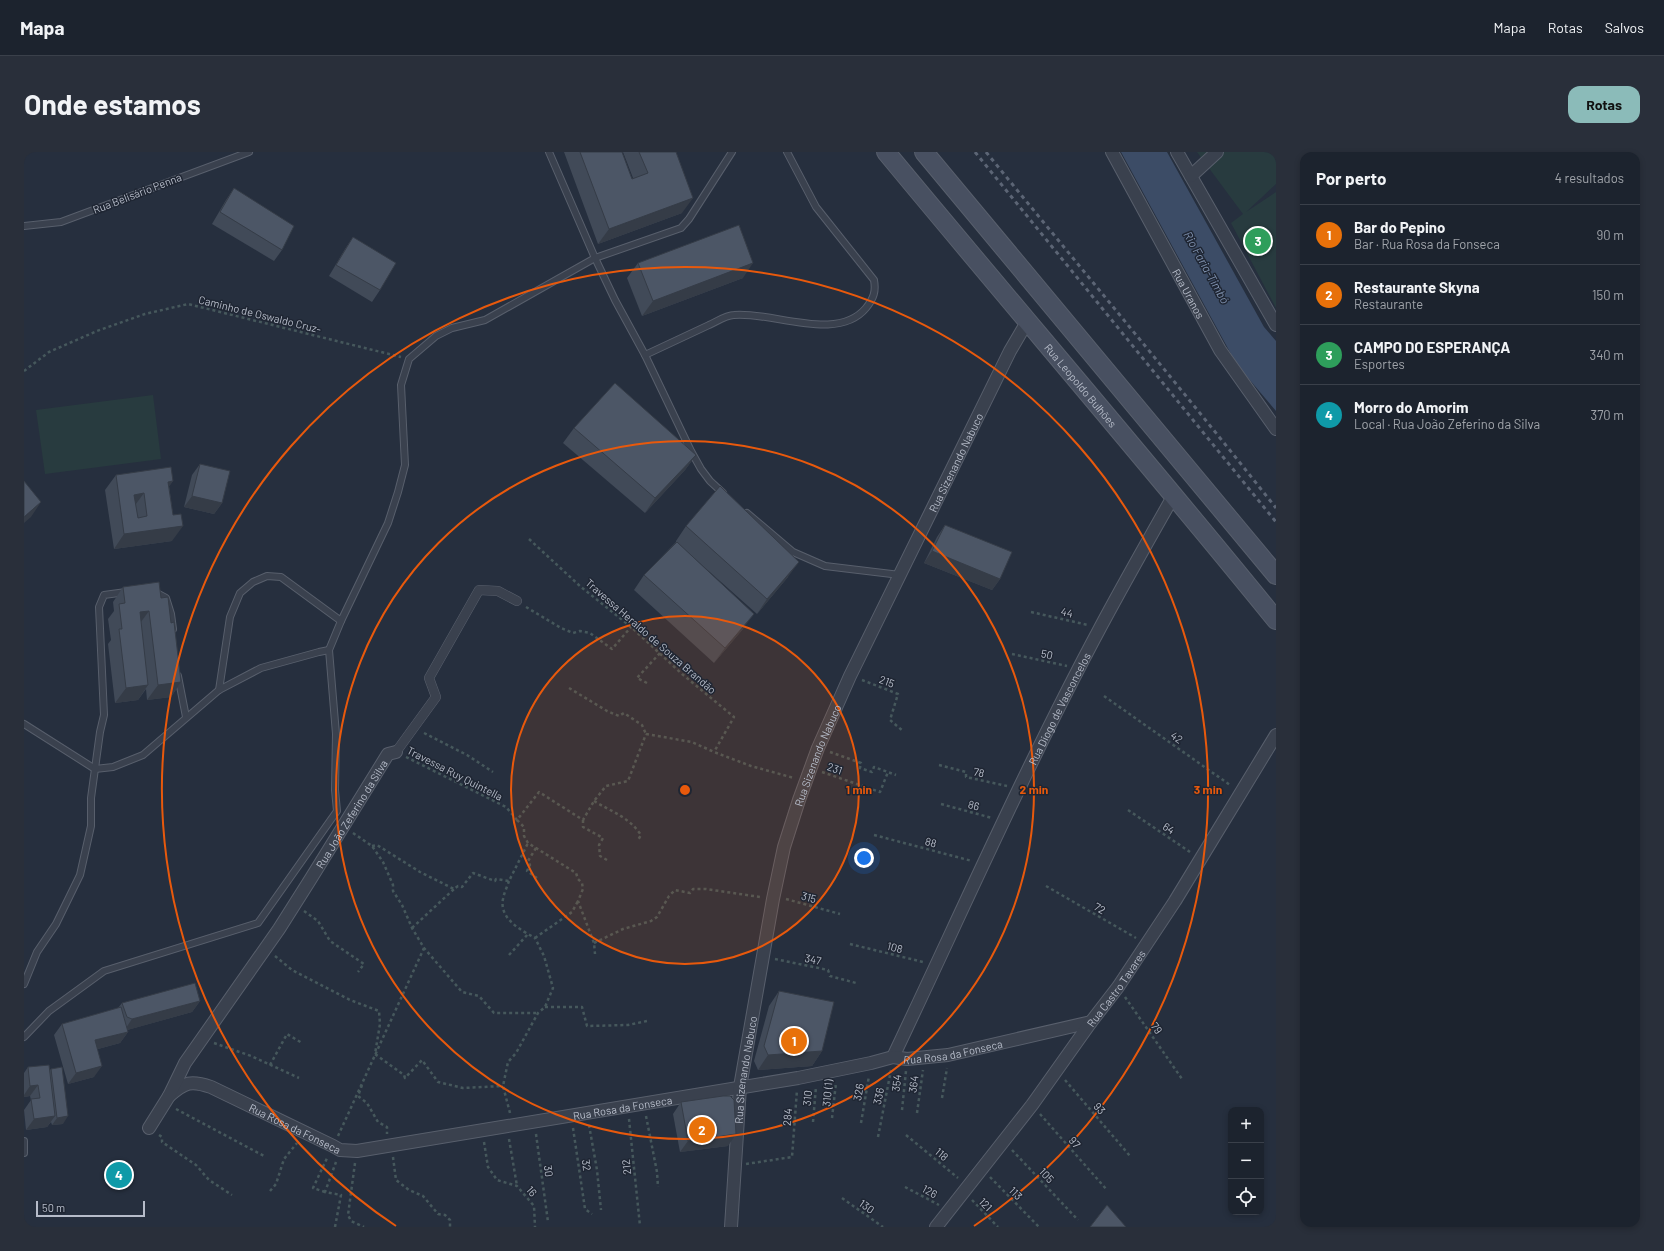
<!DOCTYPE html>
<html lang="pt">
<meta charset="utf-8">
<style>
body{margin:0;font-family:Barlow,sans-serif;background:#292f3a;color:#f1f3f6}
.controls{position:absolute;right:12px;bottom:12px;display:grid;overflow:hidden;border-radius:8px;box-shadow:0 2px 6px #0003}
.controls button{width:36px;height:36px;display:grid;place-items:center;padding:0;border:0;border-bottom:1px solid #3a404a;background:#1c232e;color:#f1f3f6;font:20px sans-serif}
.scale{position:absolute;left:12px;bottom:10px;width:109px;box-sizing:border-box;padding-left:4px;border:2px solid #b6bcc9;border-top:0;font-size:11px;line-height:14px;white-space:nowrap;color:#b6bcc9;-webkit-text-stroke:3px #1f2633;paint-order:stroke}
.you{position:absolute;left:840px;top:706px;width:14px;height:14px;margin:-10px;border:3px solid #fff;border-radius:50%;background:#1a73e8;box-shadow:0 0 0 6px #1a73e833}
.badge{display:grid;place-items:center;width:26px;height:26px;border-radius:50%;background:#8bbbb9;color:#fff;font-size:13px;font-weight:700}
.pin{position:absolute;translate:-50% -50%;border:2px solid #fff;box-shadow:0 1px 4px #0006}
.list{margin:0;padding:0;list-style:none}
h2{display:flex;justify-content:space-between;align-items:center;height:52px;margin:0;padding:0 16px;font-size:17px}
h2 small{font-size:13px;font-weight:400;color:#a0a4aa}
.list li{display:grid;grid-template-columns:26px 1fr auto;gap:12px;align-items:center;box-sizing:border-box;height:60px;padding:0 16px;border-top:1px solid #3a404a}
.list b{display:block;font-size:15px;white-space:nowrap}
.list p{margin:0;font-size:13px;white-space:nowrap;color:#a0a4aa}
.list em{font-size:13px;font-style:normal;color:#a0a4aa}
.icon{flex:none;width:22px;height:22px;fill:none;stroke:currentColor;stroke-width:2;stroke-linecap:round;stroke-linejoin:round}
.map{position:relative;flex:none;width:1252px;height:1075px;overflow:hidden;border-radius:12px}
header{display:flex;align-items:center;gap:24px;box-sizing:border-box;height:56px;padding:0 20px;background:#1c232e;border-bottom:1px solid #3a404a}
header strong{font-size:19px}
nav{display:flex;gap:22px;margin-inline-start:auto;font-size:14px}
.intro{display:flex;align-items:center;justify-content:space-between;box-sizing:border-box;height:96px;padding:0 24px}
h1{margin:0;font-size:28px}
.button{padding:10px 18px;border-radius:12px;background:#8bbbb9;color:#111;font-size:14px;font-weight:700}
main{display:flex;gap:24px;padding:0 24px}
aside{flex:1;background:#1c232e;border-radius:12px;box-shadow:0 2px 6px #0003}
.map>svg:first-child{display:block}
.green{fill:#283b3f}
.water{fill:#3c4c66}
.lines{fill:none;stroke-linecap:round;stroke-linejoin:round}
.service-casing{stroke:#585f6c;stroke-width:8}
.pedestrian-casing{stroke:#585f6c;stroke-width:10}
.minor-casing{stroke:#585f6c;stroke-width:14}
.secondary-casing{stroke:#585f6c;stroke-width:20}
.path{stroke:#46585c;stroke-width:2.5;stroke-dasharray:3 3;stroke-linecap:butt}
.service{stroke:#3a414e;stroke-width:6}
.pedestrian{stroke:#3a414e;stroke-width:9}
.minor{stroke:#3a414e;stroke-width:12}
.secondary{stroke:#485061;stroke-width:18}
.rail{stroke:#5c6575;stroke-width:3;stroke-dasharray:4 4;stroke-linecap:butt}
.wall{fill:#414a58}
.shaded-wall{fill:#353c47}
.building{fill:#4c5666;stroke:#353c47;fill-rule:evenodd}
.ring{fill:none;stroke:#e8590c;stroke-width:2}
.labels{text-anchor:middle;dominant-baseline:central;stroke-width:3;stroke-linejoin:round;paint-order:stroke}
.street-label{font-size:11px;fill:#b6bcc9;stroke:#1f2633}
.water-label{font-size:12px;font-style:italic;fill:#7f91af;stroke:#1f2633}
.centre{fill:#e8590c;stroke:#1f2633;stroke-width:2}
.ring-label{font-size:12px;text-anchor:middle;font-weight:bold;fill:#e8590c;stroke:#1f2633;stroke-width:3;stroke-linejoin:round;paint-order:stroke}
</style>
<header>
<strong>Mapa</strong>
<nav><a>Mapa</a><a>Rotas</a><a>Salvos</a></nav>
</header>
<div class="intro"><h1>Onde estamos</h1><a class="button">Rotas</a></div>
<main>
<div class="map">
<svg width="1252" height="1075" viewBox="0 0 1252 1075">
<rect width="100%" height="100%" fill="#262f3e"/>
<!-- green -->
<g class="green">
<path d="M 1173,0 L 1252,0 L 1252,32 L 1222,60 L 1252,40 L 1252,156 L 1207,71 L 1219,62 Z"/>
<path d="M 129,243 L 137,307 L 21,322 L 12,258 Z"/>
</g>
<!-- water -->
<path class="water" d="M 1097,0 L 1143,0 L 1240,175 L 1252,189 L 1252,259 L 1213,213 Z"/>
<g class="lines">
<!-- service casing -->
<g class="service-casing">
<g id="service">
<path d="M 525,0 L 571,106 L 591,148 L 621,203 L 667,299 L 677,317 L 686,329 L 699,341"/>
<path d="M 0,74 L 37,70 L 225,0"/>
<path d="M 621,203 C 642,193 664,183 685,173 C 692,170 702,163 710,163 C 748,159 813,191 842,156 C 850,146 852,139 850,128 L 792,55 L 763,0"/>
<path d="M 723,361 L 769,400 L 801,414 L 876,423"/>
<path d="M 129,439 L 142,446 L 147,462 L 149,477"/>
<path d="M 154,524 L 162,565"/>
<path d="M 195,538 L 206,465 L 216,441 L 229,430 L 243,424 L 257,425 L 317,469"/>
<path d="M 0,572 L 71,617 L 89,615 L 119,603 L 195,538 L 237,516 L 295,500 L 305,498"/>
<path d="M 0,832 L 13,800 L 32,772 L 56,723 L 67,674 L 67,646 L 76,580 L 80,563 L 75,455 L 80,443 L 102,440"/>
<path d="M 0,885 L 25,859 L 80,819 L 234,771 L 313,659 L 311,638 L 312,582 L 305,498 L 317,469 L 364,371 L 374,340 L 381,313 L 377,233 L 385,207 L 412,184 L 428,176 L 461,168 L 571,106 L 657,76 L 665,67 L 708,0"/>
<path d="M 0,989 L 0,1001"/>
</g>
</g>
<!-- pedestrian casing -->
<g class="pedestrian-casing">
<path id="pedestrian" d="M 372,600 L 412,545 L 405,526 L 455,438 L 474,439 L 493,449"/>
</g>
<!-- minor casing -->
<g class="minor-casing">
<g id="minor">
<path id="s1" d="M 1088,0 L 1196,198 L 1252,277"/>
<path d="M 1153,0 L 1252,173"/>
<path d="M 1167,24 L 1193,0"/>
<path id="s2" d="M 869,905 C 937,762 1001,616 1076,476 C 1100,431 1125,387 1150,343"/>
<path id="s3" d="M 145,944 C 161,930 167,928 187,935 L 309,994 L 316,998 L 333,999 L 774,926 L 847,911 L 869,905 L 883,907 L 924,903 L 1067,870"/>
<path id="s4" d="M 125,976 L 145,944 L 161,911 L 255,777 L 286,728 L 364,602 L 372,600"/>
<path id="s5" d="M 707,1075 L 716,935 L 749,747 L 760,695 L 775,648 L 794,596 L 826,524 L 986,199 L 1003,170"/>
<path id="s6" d="M 912,1075 L 1008,953 L 1067,870 L 1094,835 L 1151,749 L 1252,583"/>
</g>
</g>
<!-- secondary casing -->
<g class="secondary-casing">
<g id="secondary">
<path id="s7" d="M 862,0 C 991,156 1124,310 1252,468"/>
<path d="M 900,0 L 1252,423"/>
</g>
</g>
<!-- path -->
<g class="path">
<path d="M 0,219 L 25,200 L 73,179 L 121,162 L 164,152 L 377,205"/>
<path d="M 505,387 L 557,435 L 607,475 L 658,522 L 710,565 L 690,600"/>
<path d="M 502,455 L 537,476 L 549,481 L 556,479 L 566,481 L 588,497 L 607,475"/>
<path d="M 1007,460 L 1064,473"/>
<path d="M 988,502 L 1043,514"/>
<path d="M 838,528 L 874,542 L 866,568 L 879,579"/>
<path d="M 623,531 L 613,526 L 636,501"/>
<path d="M 545,536 L 583,559 L 595,564 L 600,561 L 618,573 L 622,582"/>
<path d="M 1080,544 L 1206,633"/>
<path d="M 400,581 L 443,603 L 469,620"/>
<path d="M 622,582 L 668,590 L 690,600 L 727,614 L 770,626"/>
<path d="M 806,600 L 837,611 L 836,616 L 848,620 L 850,615 L 872,623"/>
<path d="M 382,605 L 482,655 L 493,668 L 515,640 L 559,668 L 570,649 L 582,634 L 604,629 L 622,582"/>
<path d="M 915,613 L 942,620 L 942,625 L 983,634"/>
<path d="M 798,620 L 856,640 L 864,620"/>
<path d="M 570,649 C 588,660 605,665 617,683 L 614,688"/>
<path d="M 917,652 L 968,666"/>
<path d="M 1104,658 L 1166,700"/>
<path d="M 493,668 L 500,675 L 500,684 L 504,691 L 552,721 L 554,727 L 558,731 L 559,737 L 554,749 L 570,791 L 571,802"/>
<path d="M 559,668 L 559,675 L 579,686 L 575,693 L 576,704 L 583,708"/>
<path d="M 329,681 L 348,694 L 359,710 L 369,733 L 369,739 L 378,753 L 388,776 L 400,796 L 438,840 L 455,844 L 470,861 L 514,861"/>
<path d="M 850,683 L 948,709"/>
<path d="M 348,694 L 353,693 L 396,720 L 430,737 L 434,734 L 438,735 L 449,721 L 471,729 L 472,727 L 485,729 L 504,691"/>
<path d="M 512,696 L 504,709 L 506,713 L 503,719 L 513,726"/>
<path d="M 485,729 C 483,735 480,741 479,747 C 475,767 497,778 511,786"/>
<path d="M 1022,734 L 1112,786"/>
<path d="M 762,747 L 816,762"/>
<path d="M 280,759 L 294,769 L 306,789 L 340,812 L 334,820"/>
<path d="M 388,776 L 430,737"/>
<path d="M 511,786 L 548,760 L 554,749"/>
<path d="M 570,791 L 599,777 L 627,769 L 633,765 L 645,744 L 651,738 L 666,741 L 669,737 L 682,737 L 736,745"/>
<path d="M 826,792 L 899,810"/>
<path d="M 485,803 L 504,782"/>
<path d="M 251,804 L 268,818 L 326,848 L 355,859 L 356,872 L 351,902 L 380,923 L 381,926 L 398,908 L 414,930 L 439,936 L 479,934"/>
<path d="M 751,807 L 804,818 L 806,824 L 832,831"/>
<path d="M 1101,845 L 1158,927"/>
<path d="M 521,855 L 558,855 L 563,874 L 604,873 L 623,869"/>
<path d="M 190,891 L 227,904 L 275,926"/>
<path d="M 246,913 L 263,882 L 278,891"/>
<path d="M 1041,928 L 1106,1004"/>
<path d="M 338,933 L 334,944 L 343,951 L 354,970 L 363,975 L 363,982"/>
<path d="M 918,946 L 923,916"/>
<path d="M 152,957 L 240,1004"/>
<path d="M 878,958 L 882,919"/>
<path d="M 486,961 L 479,934 L 484,910 L 492,901 L 514,861 L 521,855 L 529,836 L 520,804 L 511,786"/>
<path d="M 893,961 L 899,918"/>
<path d="M 1016,962 L 1083,1038"/>
<path d="M 622,964 L 633,1020 L 634,1035"/>
<path d="M 808,966 L 812,931"/>
<path d="M 605,967 L 616,1074"/>
<path d="M 789,970 L 792,935"/>
<path d="M 837,971 L 845,924"/>
<path d="M 565,973 L 573,1018 L 577,1058"/>
<path d="M 549,976 L 561,1057 L 568,1062"/>
<path d="M 512,982 L 524,1070"/>
<path d="M 135,983 L 138,985 L 138,990 L 172,1013 L 185,1028 L 208,1043"/>
<path d="M 882,983 L 934,1026"/>
<path d="M 314,984 L 400,796"/>
<path d="M 854,985 L 867,918"/>
<path d="M 485,987 L 493,1034"/>
<path d="M 460,990 L 464,1015 L 473,1028 L 493,1034 L 510,1054 L 511,1075"/>
<path d="M 988,998 L 1054,1068"/>
<path d="M 369,1005 L 372,1028 L 385,1038 L 399,1044 L 414,1062 L 421,1063 L 426,1068 L 426,1075"/>
<path d="M 331,1011 L 324,1063 L 327,1069 L 340,1075"/>
<path d="M 722,1012 L 768,1005 L 773,938"/>
<path d="M 966,1025 L 1015,1075"/>
<path d="M 881,1035 L 915,1053"/>
<path d="M 246,1039 L 252,1032 L 260,1007 L 273,991"/>
<path d="M 301,1040 L 289,1036 L 304,1004"/>
<path d="M 818,1046 L 859,1075"/>
<path d="M 948,1048 L 974,1075"/>
<path d="M 311,1075 L 317,1043 L 301,1040 L 312,1010"/>
</g>
<!-- service -->
<use href="#service" class="service"/>
<!-- pedestrian -->
<use href="#pedestrian" class="pedestrian"/>
<!-- minor -->
<use href="#minor" class="minor"/>
<!-- secondary -->
<use href="#secondary" class="secondary"/>
<!-- rail -->
<g class="rail">
<path d="M 951,0 L 1252,370"/>
<path d="M 962,0 C 1059,119 1157,236 1252,356"/>
</g>
</g>
<!-- wall -->
<g class="wall">
<path d="M 540,0 L 598,0 L 608,27 L 609,26 L 599,0 L 652,0 L 658,61 L 574,92 Z"/>
<path d="M 210,36 L 258,98 L 250,109 L 188,72 L 202,48 Z"/>
<path d="M 329,85 L 356,138 L 348,150 L 305,124 L 321,97 Z"/>
<path d="M 614,111 L 719,126 L 618,164 L 603,126 Z"/>
<path d="M 550,276 L 672,303 L 661,318 L 621,361 L 539,291 Z"/>
<path d="M 176,312 L 198,351 L 190,362 L 160,355 L 168,323 Z"/>
<path d="M 92,323 L 149,329 L 145,334 L 149,363 L 148,389 L 90,397 L 81,338 Z"/>
<path d="M 921,373 L 976,427 L 968,438 L 900,411 L 913,385 Z"/>
<path d="M 662,374 L 764,425 L 733,462 L 661,398 L 719,477 L 690,511 L 610,438 L 620,423 L 652,390 L 652,389 Z"/>
<path d="M 99,435 L 137,446 L 147,471 L 157,530 L 147,545 L 123,548 L 122,537 L 114,548 L 91,551 L 84,492 L 87,488 L 84,467 L 90,459 L 89,450 Z"/>
<path d="M 755,839 L 798,899 L 788,914 L 734,918 L 730,909 L 745,854 Z"/>
<path d="M 176,849 L 168,860 L 103,878 L 104,880 L 96,891 L 74,897 L 70,925 L 44,932 L 30,883 L 38,872 L 94,856 L 98,851 Z"/>
<path d="M 4,915 L 26,918 L 27,917 L 39,972 L 28,973 L 27,970 L 23,975 L 2,978 L 0,958 L 7,948 L 6,944 L 0,945 L 0,921 Z"/>
<path d="M 657,950 L 704,994 L 656,1000 L 649,962 Z"/>
</g>
<!-- shaded-wall -->
<g class="shaded-wall">
<path d="M 669,46 L 658,61 L 574,92 L 585,77 Z"/>
<path d="M 729,111 L 719,126 L 618,164 L 629,149 Z"/>
<path d="M 672,303 L 661,318 L 621,361 L 631,346 Z"/>
<path d="M 149,329 L 138,344 L 144,330 Z"/>
<path d="M 120,341 L 109,356 L 110,343 Z"/>
<path d="M 168,344 L 198,351 L 190,362 L 160,355 Z"/>
<path d="M 17,350 L 7,365 L 0,371 L 0,365 Z"/>
<path d="M 159,374 L 148,389 L 90,397 L 100,382 Z"/>
<path d="M 908,399 L 976,427 L 968,438 L 900,411 Z"/>
<path d="M 775,410 L 764,425 L 733,462 L 743,447 Z"/>
<path d="M 125,459 L 114,474 L 116,460 Z"/>
<path d="M 730,462 L 719,477 L 690,511 L 701,496 Z"/>
<path d="M 157,530 L 147,545 L 123,548 L 134,533 Z"/>
<path d="M 124,533 L 114,548 L 91,551 L 102,536 Z"/>
<path d="M 176,849 L 168,860 L 100,879 L 108,867 Z"/>
<path d="M 104,880 L 96,891 L 63,900 L 71,888 Z"/>
<path d="M 798,899 L 788,914 L 734,918 L 744,903 Z"/>
<path d="M 78,914 L 70,925 L 44,932 L 52,921 Z"/>
<path d="M 14,933 L 6,944 L 0,945 L 0,943 L 6,934 Z"/>
<path d="M 31,964 L 23,975 L 2,978 L 10,967 Z"/>
<path d="M 44,964 L 39,972 L 28,973 L 33,966 Z"/>
<path d="M 712,982 L 704,994 L 656,1000 L 664,989 Z"/>
</g>
<!-- building -->
<g class="building">
<path d="M 556,0 L 598,0 L 608,27 L 624,21 L 615,0 L 652,0 L 669,46 L 585,77 Z"/>
<path d="M 210,36 L 270,74 L 258,98 L 196,60 Z"/>
<path d="M 715,73 L 729,111 L 629,149 L 614,111 Z"/>
<path d="M 329,85 L 372,111 L 356,138 L 312,113 Z"/>
<path d="M 591,231 L 672,303 L 631,346 L 550,276 Z"/>
<path d="M 176,312 L 206,319 L 198,351 L 168,344 Z"/>
<path d="M 147,315 L 149,329 L 144,330 L 149,363 L 157,362 L 159,374 L 100,382 L 92,323 ZM 120,341 L 123,364 L 114,366 L 110,343 Z"/>
<path d="M 0,329 L 17,350 L 0,365 Z"/>
<path d="M 696,334 L 775,410 L 743,447 L 662,374 Z"/>
<path d="M 921,373 L 988,400 L 976,427 L 908,399 Z"/>
<path d="M 653,390 L 730,462 L 701,496 L 620,423 Z"/>
<path d="M 135,430 L 137,446 L 144,445 L 147,471 L 150,470 L 157,530 L 134,533 L 125,459 L 116,460 L 124,533 L 102,536 L 95,477 L 98,477 L 95,452 L 101,451 L 99,435 Z"/>
<path d="M 171,831 L 176,849 L 108,867 L 103,865 L 98,851 Z"/>
<path d="M 755,839 L 810,850 L 798,899 L 744,903 L 740,894 Z"/>
<path d="M 97,855 L 104,880 L 71,888 L 78,914 L 52,921 L 38,872 Z"/>
<path d="M 25,913 L 31,964 L 10,967 L 7,947 L 16,946 L 14,933 L 6,934 L 4,915 Z"/>
<path d="M 38,915 L 44,964 L 33,966 L 27,917 Z"/>
<path d="M 699,944 L 706,944 L 710,948 L 712,982 L 664,989 L 657,950 Z"/>
<path d="M 1083,1053 L 1102,1075 L 1066,1075 Z"/>
</g>
<!-- distance rings -->
<circle cx="661" cy="638" r="174" fill="#e8590c" fill-opacity=".12"/>
<g class="ring">
<circle cx="661" cy="638" r="174"/>
<circle cx="661" cy="638" r="349"/>
<path d="M372 1074A523 523 0 1 1 950 1074"/>
</g>
<g class="labels">
<!-- street labels -->
<g class="street-label">
<text transform="translate(113 41) rotate(-21)">Rua Belisário Penna</text>
<text stroke="none"><textPath href="#s1" startOffset="161">Rua Uranos</textPath></text>
<text transform="translate(236 162) rotate(14)">Caminho de Oswaldo Cruz-</text>
<text stroke="none"><textPath href="#s7" startOffset="304">Rua Leopoldo Bulhões</textPath></text>
<text stroke="none"><textPath href="#s5" startOffset="806">Rua Sizenando Nabuco</textPath></text>
<text transform="translate(1043 460) rotate(13)">44</text>
<text transform="translate(627 484) rotate(41)">Travessa Heraldo de Souza Brandão</text>
<text transform="translate(1023 502) rotate(13)">50</text>
<text transform="translate(863 529) rotate(21)">215</text>
<text stroke="none"><textPath href="#s2" startOffset="386">Rua Diogo de Vasconcelos</textPath></text>
<text transform="translate(1153 585) rotate(35)">42</text>
<text stroke="none"><textPath href="#s5" startOffset="482">Rua Sizenando Nabuco</textPath></text>
<text transform="translate(811 616) rotate(19)">231</text>
<text transform="translate(955 620) rotate(12)">78</text>
<text transform="translate(431 621) rotate(27)">Travessa Ruy Quintella</text>
<text transform="translate(950 653) rotate(15)">86</text>
<text stroke="none"><textPath href="#s4" startOffset="374">Rua João Zeferino da Silva</textPath></text>
<text transform="translate(1145 676) rotate(34)">64</text>
<text transform="translate(907 690) rotate(15)">88</text>
<text transform="translate(785 745) rotate(16)">315</text>
<text transform="translate(1076 756) rotate(30)">72</text>
<text transform="translate(871 795) rotate(14)">108</text>
<text transform="translate(789 807) rotate(11)">347</text>
<text stroke="none"><textPath href="#s6" startOffset="299">Rua Castro Tavares</textPath></text>
<text transform="translate(1133 876) rotate(55)">79</text>
<text stroke="none"><textPath href="#s3" startOffset="812">Rua Rosa da Fonseca</textPath></text>
<text stroke="none"><textPath href="#s5" startOffset="158">Rua Sizenando Nabuco</textPath></text>
<text transform="translate(872 931) rotate(-84)">354</text>
<text transform="translate(889 932) rotate(-82)">364</text>
<text transform="translate(834 940) rotate(-81)">326</text>
<text transform="translate(803 941) rotate(-85)">310 (1)</text>
<text transform="translate(854 944) rotate(-79)">336</text>
<text transform="translate(783 946) rotate(-85)">310</text>
<text stroke="none"><textPath href="#s3" startOffset="476">Rua Rosa da Fonseca</textPath></text>
<text transform="translate(1076 956) rotate(49)">93</text>
<text transform="translate(763 965) rotate(-86)">284</text>
<text stroke="none"><textPath href="#s3" startOffset="140">Rua Rosa da Fonseca</textPath></text>
<text transform="translate(1051 990) rotate(49)">97</text>
<text transform="translate(918 1002) rotate(40)">118</text>
<text transform="translate(563 1013) rotate(82)">32</text>
<text transform="translate(602 1015) rotate(-96)">212</text>
<text transform="translate(525 1019) rotate(82)">30</text>
<text transform="translate(1023 1023) rotate(47)">105</text>
<text transform="translate(508 1039) rotate(49)">16</text>
<text transform="translate(906 1039) rotate(29)">126</text>
<text transform="translate(992 1041) rotate(46)">113</text>
<text transform="translate(962 1052) rotate(45)">121</text>
<text transform="translate(843 1054) rotate(35)">130</text>
</g>
<!-- water labels -->
<g class="water-label">
<text transform="translate(1183 115) rotate(61)">Rio Faria-Timbó</text>
</g>
</g>
<circle cx="661" cy="638" r="6" class="centre"/>
<g class="ring-label">
<text x="835" y="642">1 min</text>
<text x="1010" y="642">2 min</text>
<text x="1184" y="642">3 min</text>
</g>
</svg>
<div class="controls">
<button>+</button>
<button>−</button>
<button><svg class="icon" aria-label="locate" viewBox="0 0 24 24"><circle cx="12" cy="12" r="6"/><path d="M12 2v4M12 18v4M2 12h4M18 12h4"/></svg></button>
</div>
<div class="scale">50 m</div>
<div class="you"></div>
<div class="pin badge" style="left:770px;top:889px;background:#e8710a">1</div>
<div class="pin badge" style="left:678px;top:978px;background:#e8710a">2</div>
<div class="pin badge" style="left:1234px;top:89px;background:#2e9e5b">3</div>
<div class="pin badge" style="left:95px;top:1023px;background:#0f9aa8">4</div>
</div>
<aside>
<h2>Por perto<small>4 resultados</small></h2>
<ul class="list">
<li><span class="badge" style="background:#e8710a">1</span><div><b>Bar do Pepino</b><p>Bar · Rua Rosa da Fonseca</p></div><em>90 m</em></li>
<li><span class="badge" style="background:#e8710a">2</span><div><b>Restaurante Skyna</b><p>Restaurante</p></div><em>150 m</em></li>
<li><span class="badge" style="background:#2e9e5b">3</span><div><b>CAMPO DO ESPERANÇA</b><p>Esportes</p></div><em>340 m</em></li>
<li><span class="badge" style="background:#0f9aa8">4</span><div><b>Morro do Amorim</b><p>Local · Rua João Zeferino da Silva</p></div><em>370 m</em></li>
</ul>
</aside>
</main>
